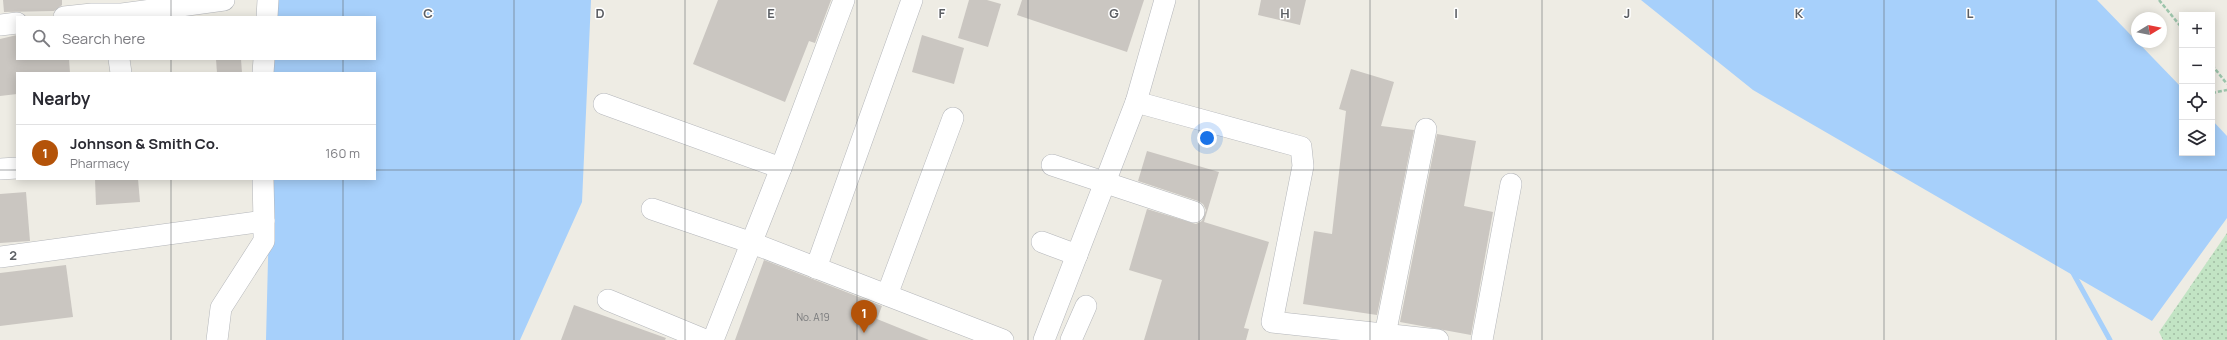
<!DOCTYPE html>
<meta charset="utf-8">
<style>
body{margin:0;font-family:Manrope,sans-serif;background:#f7f7f7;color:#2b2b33}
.controls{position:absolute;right:12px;top:12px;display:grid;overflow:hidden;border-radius:0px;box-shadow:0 2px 10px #0003}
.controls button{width:36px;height:36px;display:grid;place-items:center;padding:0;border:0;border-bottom:1px solid #e1e1e2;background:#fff;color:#2b2b33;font:20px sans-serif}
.compass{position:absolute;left:2131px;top:12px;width:36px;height:36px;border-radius:50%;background:#fff;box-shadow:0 2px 10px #0003;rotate:80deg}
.you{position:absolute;left:1207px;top:138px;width:14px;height:14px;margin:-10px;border:3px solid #fff;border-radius:50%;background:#1a73e8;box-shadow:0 0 0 6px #1a73e833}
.badge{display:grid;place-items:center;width:26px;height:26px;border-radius:50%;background:#b45309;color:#fff;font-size:13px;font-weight:700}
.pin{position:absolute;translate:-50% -33px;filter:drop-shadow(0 1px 2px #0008)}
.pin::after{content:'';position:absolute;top:21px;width:14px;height:12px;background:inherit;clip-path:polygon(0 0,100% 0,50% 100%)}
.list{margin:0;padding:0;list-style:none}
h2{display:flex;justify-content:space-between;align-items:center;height:52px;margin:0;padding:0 16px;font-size:17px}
h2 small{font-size:13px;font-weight:400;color:#7c7c81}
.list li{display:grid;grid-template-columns:26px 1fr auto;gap:12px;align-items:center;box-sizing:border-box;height:56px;padding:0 16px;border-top:1px solid #e1e1e2}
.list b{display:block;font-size:15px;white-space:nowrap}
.list p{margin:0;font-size:13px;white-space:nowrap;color:#7c7c81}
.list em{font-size:13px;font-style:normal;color:#7c7c81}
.icon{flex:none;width:22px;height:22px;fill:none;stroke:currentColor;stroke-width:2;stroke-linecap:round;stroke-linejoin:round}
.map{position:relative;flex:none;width:2227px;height:340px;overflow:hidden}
.search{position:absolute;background:#fff;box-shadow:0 2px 10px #0003;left:16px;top:16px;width:360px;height:44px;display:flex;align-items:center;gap:10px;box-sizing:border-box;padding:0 14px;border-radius:0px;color:#7c7c81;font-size:15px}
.panel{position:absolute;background:#fff;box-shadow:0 2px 10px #0003;left:16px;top:72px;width:360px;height:108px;border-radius:0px}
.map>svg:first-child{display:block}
.grass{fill:url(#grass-dots)}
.water{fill:#a7d0fb}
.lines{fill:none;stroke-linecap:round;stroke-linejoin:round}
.stream{stroke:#a7d0fb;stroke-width:5}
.building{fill:#cac6c1}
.minor-casing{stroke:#b4b6ba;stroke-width:22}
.path{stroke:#9cc4ab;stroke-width:2.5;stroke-dasharray:4 2;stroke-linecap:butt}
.minor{stroke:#fff;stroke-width:21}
.grid{fill:none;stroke:#5c5f64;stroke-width:1;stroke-opacity:0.55}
.labels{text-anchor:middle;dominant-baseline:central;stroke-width:3;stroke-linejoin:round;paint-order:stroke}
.number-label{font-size:10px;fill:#78797b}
.grid-label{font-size:13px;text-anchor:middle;font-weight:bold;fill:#5c5f64;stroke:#fff;stroke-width:3;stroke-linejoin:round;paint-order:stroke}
</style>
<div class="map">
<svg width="2227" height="340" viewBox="0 0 2227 340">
<defs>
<pattern id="grass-dots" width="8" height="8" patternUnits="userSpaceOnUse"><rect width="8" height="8" fill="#c2e4c4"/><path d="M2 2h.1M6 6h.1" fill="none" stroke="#a1bca3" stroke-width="1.8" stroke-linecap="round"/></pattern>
</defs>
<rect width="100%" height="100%" fill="#eeece4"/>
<!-- grass -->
<path class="grass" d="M 2227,233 L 2227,340 L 2163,340 L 2159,332 Z"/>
<!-- water -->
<g class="water">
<path d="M 277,0 L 591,0 L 582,202 L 520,340 L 266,340 L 270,179 L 375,179 L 375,73 L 273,73 L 273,59 L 375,59 L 375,17 L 275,17 Z"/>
<path d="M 1641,0 L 2097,0 L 2182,88 L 2182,153 L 2212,153 L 2212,120 L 2227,136 L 2227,218 L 2152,321 L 1753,90 Z"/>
</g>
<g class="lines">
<!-- stream -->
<path class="stream" d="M 2073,273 L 2110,340"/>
</g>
<!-- building -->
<g class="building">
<path d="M 3,0 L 62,0 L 62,5 L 54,11 L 4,12 Z"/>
<path d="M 718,0 L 831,0 L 815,43 L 809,41 L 785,102 L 693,64 Z"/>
<path d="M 969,0 L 987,0 L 1001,4 L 988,47 L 958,38 Z"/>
<path d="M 1022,0 L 1144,0 L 1127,52 L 1017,15 Z"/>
<path d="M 1261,0 L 1306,0 L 1300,25 L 1258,15 Z"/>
<path d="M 17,35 L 17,59 L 69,59 L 70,73 L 17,73 L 17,94 L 0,96 L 0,39 Z"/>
<path d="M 922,35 L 964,48 L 954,84 L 912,72 Z"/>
<path d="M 216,59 L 241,59 L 242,73 L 217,73 Z"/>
<path d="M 1351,69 L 1394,82 L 1381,126 L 1414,130 L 1377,315 L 1303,304 L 1314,231 L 1332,234 L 1346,111 L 1339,109 Z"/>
<path d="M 1437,134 L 1476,141 L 1464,206 L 1493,212 L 1471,335 L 1400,322 Z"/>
<path d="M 1147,151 L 1219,172 L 1204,222 L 1269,242 L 1244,328 L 1249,329 L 1246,340 L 1144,340 L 1162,280 L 1129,270 L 1147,209 L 1196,224 L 1202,221 L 1206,210 L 1203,204 L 1198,201 L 1138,181 Z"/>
<path d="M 95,179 L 138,179 L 140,202 L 96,205 Z"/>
<path d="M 26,192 L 30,241 L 0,243 L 0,194 Z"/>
<path d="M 764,260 L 882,306 L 877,319 L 929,340 L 735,340 Z"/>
<path d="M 66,265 L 73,317 L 0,326 L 0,273 Z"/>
<path d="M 574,305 L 666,338 L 665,340 L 561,340 Z"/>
</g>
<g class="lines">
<!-- minor casing -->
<g class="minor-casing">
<g id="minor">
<path d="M 64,17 L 92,14 L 122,14 L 224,0"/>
<path d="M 267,17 L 268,0"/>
<path d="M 0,25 L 17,23"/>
<path d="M 119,59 L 121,73"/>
<path d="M 263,73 L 264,59"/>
<path d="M 1136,102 L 1301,147 L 1303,166 L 1272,322 L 1438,340"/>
<path d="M 604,104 L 781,168"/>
<path d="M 1052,165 L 1194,212"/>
<path d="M 0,169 L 17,168"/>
<path d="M 263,179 L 264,221"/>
<path d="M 652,209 L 752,243 L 1003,340"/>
<path d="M 1042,242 L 1077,255"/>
<path d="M 0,257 L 264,221 L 264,241 L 221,308 L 217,340"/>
<path d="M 816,268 L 912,0"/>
<path d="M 887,295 L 953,118"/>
<path d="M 608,300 L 705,340"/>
<path d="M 1385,335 L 1426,129"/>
<path d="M 713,340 L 781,168 L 844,0"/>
<path d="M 1044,340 L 1136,102 L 1165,0"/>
<path d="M 1071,340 L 1086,306"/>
<path d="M 1482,340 L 1511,184"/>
</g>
</g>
<!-- path -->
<g class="path">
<path d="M 2159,0 L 2182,28"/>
<path d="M 2212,65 L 2227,84"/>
<path d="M 2212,93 L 2227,90"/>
</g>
<!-- minor -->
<use href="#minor" class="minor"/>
</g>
<!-- grid -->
<path class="grid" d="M 171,0 L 171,17M 343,0 L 343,17M 514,0 L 514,340M 685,0 L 685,340M 857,0 L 857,340M 1028,0 L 1028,340M 1199,0 L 1199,340M 1370,0 L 1370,340M 1542,0 L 1542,340M 1713,0 L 1713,340M 1884,0 L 1884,340M 2056,0 L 2056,340M 171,59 L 171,73M 343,59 L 343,73M 0,170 L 17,170M 375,170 L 2227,170M 171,179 L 171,340M 343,179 L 343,340"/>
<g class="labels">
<!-- number labels -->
<g class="number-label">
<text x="813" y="317">No. A19</text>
</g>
</g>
<g class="grid-label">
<text x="428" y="18">C</text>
<text x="600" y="18">D</text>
<text x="771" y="18">E</text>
<text x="942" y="18">F</text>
<text x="1114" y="18">G</text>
<text x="1285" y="18">H</text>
<text x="1456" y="18">I</text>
<text x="1627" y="18">J</text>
<text x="1799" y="18">K</text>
<text x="1970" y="18">L</text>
<text x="13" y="260">2</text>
</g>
</svg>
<div class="controls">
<button>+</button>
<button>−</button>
<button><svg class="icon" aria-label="locate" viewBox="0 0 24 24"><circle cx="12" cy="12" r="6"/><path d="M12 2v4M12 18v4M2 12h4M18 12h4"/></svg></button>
<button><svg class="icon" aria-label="layers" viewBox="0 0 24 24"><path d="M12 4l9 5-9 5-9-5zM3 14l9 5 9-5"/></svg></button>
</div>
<svg class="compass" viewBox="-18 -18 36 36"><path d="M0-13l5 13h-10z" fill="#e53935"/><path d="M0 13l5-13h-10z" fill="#7c7c81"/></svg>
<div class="you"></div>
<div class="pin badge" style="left:864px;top:333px">1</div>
<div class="search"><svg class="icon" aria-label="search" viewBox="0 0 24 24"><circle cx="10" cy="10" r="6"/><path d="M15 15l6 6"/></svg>Search here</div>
<section class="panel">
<h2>Nearby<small></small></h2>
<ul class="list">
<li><span class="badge">1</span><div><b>Johnson &amp; Smith Co.</b><p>Pharmacy</p></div><em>160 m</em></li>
</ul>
</section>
</div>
